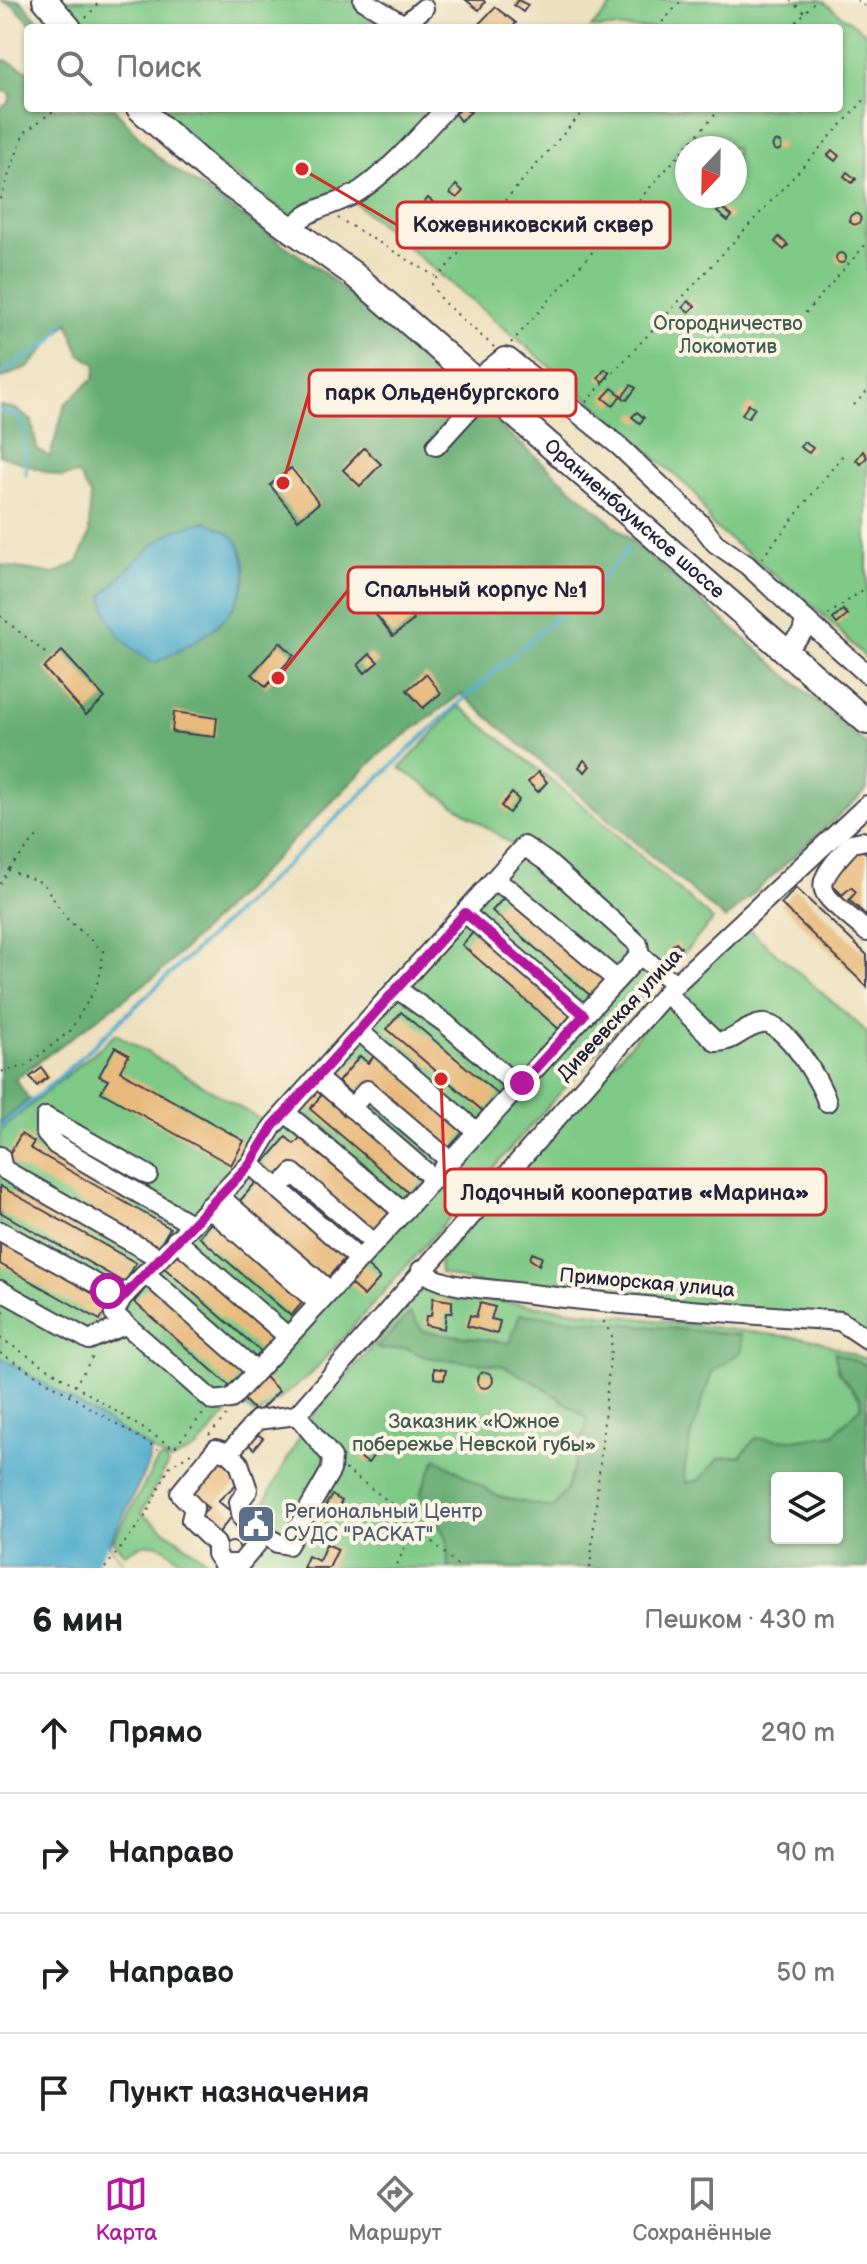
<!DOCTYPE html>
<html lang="ru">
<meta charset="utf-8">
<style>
body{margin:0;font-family:"Balsamiq Sans",sans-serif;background:#f6f6f6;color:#202124}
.controls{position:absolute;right:24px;bottom:24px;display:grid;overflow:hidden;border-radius:8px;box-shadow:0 2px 6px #0004}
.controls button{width:72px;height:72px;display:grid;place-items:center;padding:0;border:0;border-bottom:2px solid #e0e0e0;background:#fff;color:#202124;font:40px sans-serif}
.compass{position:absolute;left:675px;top:136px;width:72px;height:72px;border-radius:50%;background:#fff;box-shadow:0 2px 6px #0004;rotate:202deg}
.stop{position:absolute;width:24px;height:24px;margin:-18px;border:6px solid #b5179e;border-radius:50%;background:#fff}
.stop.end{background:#b5179e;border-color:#fff;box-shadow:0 2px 8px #0008}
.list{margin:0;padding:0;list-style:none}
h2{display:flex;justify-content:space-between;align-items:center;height:104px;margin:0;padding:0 32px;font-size:34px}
h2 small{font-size:26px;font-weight:400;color:#757577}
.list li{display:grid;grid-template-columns:52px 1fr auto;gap:24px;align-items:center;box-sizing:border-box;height:120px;padding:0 32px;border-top:2px solid #e0e0e0}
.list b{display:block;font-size:30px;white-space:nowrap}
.list em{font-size:26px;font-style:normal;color:#757577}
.icon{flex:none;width:44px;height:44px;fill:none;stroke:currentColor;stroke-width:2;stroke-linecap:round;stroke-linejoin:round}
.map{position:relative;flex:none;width:867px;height:1568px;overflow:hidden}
.search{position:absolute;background:#fff;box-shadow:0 2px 6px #0004;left:24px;right:24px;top:24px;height:88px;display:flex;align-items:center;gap:20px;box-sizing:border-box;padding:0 28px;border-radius:8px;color:#757577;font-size:30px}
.sheet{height:584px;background:#fff}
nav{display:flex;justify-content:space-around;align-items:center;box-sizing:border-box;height:112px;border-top:2px solid #e0e0e0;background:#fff;font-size:22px;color:#757577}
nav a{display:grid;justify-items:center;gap:4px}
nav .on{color:#b5179e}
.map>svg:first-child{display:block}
.green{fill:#7ec986;stroke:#507660;stroke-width:2;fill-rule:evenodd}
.forest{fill:#66ad73;stroke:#446857;stroke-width:2;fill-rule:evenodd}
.water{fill:#4eaccc;stroke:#386784;stroke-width:2}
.pier{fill:#ede0be}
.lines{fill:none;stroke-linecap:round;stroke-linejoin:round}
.stream{stroke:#4eaccc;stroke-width:4}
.building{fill:#e8b97b}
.minor-casing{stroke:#403e4f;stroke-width:22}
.major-casing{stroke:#403e4f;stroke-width:28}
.path{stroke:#403e4f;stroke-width:2;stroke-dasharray:2 6;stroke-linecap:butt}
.minor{stroke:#fff;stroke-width:18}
.major{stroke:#fff;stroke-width:24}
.route{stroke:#b5179e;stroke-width:10}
.labels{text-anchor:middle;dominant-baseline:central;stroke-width:8;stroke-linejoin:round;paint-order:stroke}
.park-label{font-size:20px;fill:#425c55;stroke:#fcf5e5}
.street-label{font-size:20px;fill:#22223b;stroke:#fcf5e5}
.service-label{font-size:20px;fill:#4e5e75;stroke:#fcf5e5;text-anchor:start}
.leader{fill:none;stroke:#d62828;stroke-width:3}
.callout-dot{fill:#d62828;stroke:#fcf5e5;stroke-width:3}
.callout{fill:#fcf5e5;stroke:#d62828;stroke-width:3}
.callout-label{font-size:22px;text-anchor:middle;font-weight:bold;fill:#22223b}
</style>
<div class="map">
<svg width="867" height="1568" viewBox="0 0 867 1568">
<rect width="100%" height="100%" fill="#fcf5e5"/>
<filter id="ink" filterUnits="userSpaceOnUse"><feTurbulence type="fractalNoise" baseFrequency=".0125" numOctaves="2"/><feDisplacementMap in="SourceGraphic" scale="16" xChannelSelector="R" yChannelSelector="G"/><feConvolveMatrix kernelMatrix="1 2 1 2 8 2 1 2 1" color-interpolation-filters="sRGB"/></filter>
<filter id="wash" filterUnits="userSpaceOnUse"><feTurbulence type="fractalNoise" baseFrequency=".006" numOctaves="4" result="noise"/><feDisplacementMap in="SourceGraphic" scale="32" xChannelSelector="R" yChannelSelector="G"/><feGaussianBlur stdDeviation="1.8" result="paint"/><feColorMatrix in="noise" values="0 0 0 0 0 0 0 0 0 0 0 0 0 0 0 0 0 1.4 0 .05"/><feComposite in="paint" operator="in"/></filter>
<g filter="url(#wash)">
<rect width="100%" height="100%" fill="#ede0be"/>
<!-- green -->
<g class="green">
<path d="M 59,0 L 357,0 L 398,28 L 82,28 Z"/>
<path d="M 618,0 L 821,0 L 867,34 L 867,659 L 821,613 L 712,525 L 696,494 L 590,400 L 355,203 L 452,108 L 839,108 L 839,28 L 591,28 ZM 687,148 L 735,148 L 735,196 L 687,196 Z"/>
<path d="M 152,108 L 439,108 L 367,181 L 294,218 L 208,157 Z"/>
<path d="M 459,706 L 585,807 L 713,920 L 310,1375 L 257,1416 L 241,1404 L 229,1411 L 196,1449 L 170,1461 L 0,1359 L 0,1131 L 116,1034 L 268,1124 L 517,848 L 400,768 Z"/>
<path d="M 745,926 L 867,1032 L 867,1333 L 471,1282 L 440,1273 L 439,1261 L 677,991 Z"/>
<path d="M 423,1287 L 488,1300 L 817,1340 L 867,1360 L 867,1568 L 229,1568 L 309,1419 ZM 777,1478 L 837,1478 L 837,1538 L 777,1538 Z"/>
<path d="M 163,1459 L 168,1464 L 141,1513 L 217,1568 C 211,1568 202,1568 196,1568 C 168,1560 163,1528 125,1554 L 113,1541 L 158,1460 Z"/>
</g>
<!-- forest -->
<g class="forest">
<path d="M 0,0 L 20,0 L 45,28 L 35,28 L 14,6 Z"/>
<path d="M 5,60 L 28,71 L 28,108 L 114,108 L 155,155 L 323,272 L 867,745 L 867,790 L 725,919 L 461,694 L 380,754 L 161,972 L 15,1079 L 29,1099 L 0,1124 L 0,565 L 55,574 L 78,562 L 89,535 L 90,495 L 78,474 L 61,477 L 0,455 L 0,406 L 16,409 L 32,421 L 37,449 L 50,457 L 65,404 L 94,378 L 96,364 L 80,354 L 68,322 L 30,366 L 0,379 L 0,109 L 9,102 L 11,93 L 0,90 L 0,61 Z"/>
<path d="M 410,1313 L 423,1331 L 510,1343 L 520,1314 L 741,1335 L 742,1351 L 712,1372 L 690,1440 L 684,1472 L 686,1483 L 699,1480 L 719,1458 L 740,1456 L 756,1438 L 793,1440 L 834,1434 L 861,1407 L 860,1398 L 839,1373 L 834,1352 L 867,1366 L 867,1568 L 448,1568 L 447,1539 L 420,1494 L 436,1458 L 499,1497 L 553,1508 L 567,1488 L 588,1419 L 540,1385 L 504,1366 L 425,1357 L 407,1348 L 380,1350 L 377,1347 ZM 837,1478 L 837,1538 L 777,1538 L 777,1478 Z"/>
</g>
<!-- water -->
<g class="water">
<path d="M 208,522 C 216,527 229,532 235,539 C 242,547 246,564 245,575 C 242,621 192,643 155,663 C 126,648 107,627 103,595 C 134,565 162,524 208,522 Z"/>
<path d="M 0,1357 L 150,1448 L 148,1465 L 109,1545 L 127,1568 L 182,1568 L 0,1568 Z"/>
</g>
<!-- pier -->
<path class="pier" d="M 108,1545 L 127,1568 L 94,1568 Z"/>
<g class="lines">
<!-- stream -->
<g class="stream">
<path d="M 0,374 L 51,342 L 63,323"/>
<path d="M 0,411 L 18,417 L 25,434 L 26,474"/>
<path d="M 0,1127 L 59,1078 L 460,702 L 608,572 L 628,549"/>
</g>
</g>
<g id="blocks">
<!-- building -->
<g class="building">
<path d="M 466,0 L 483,0 L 485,2 L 479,10 Z"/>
<path d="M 518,0 L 528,5 L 523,12 L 514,5 Z"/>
<path d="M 495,7 L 516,23 L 512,28 L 475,28 Z"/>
<path d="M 462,108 L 471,112 L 460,121 L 455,114 Z"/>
<circle cx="777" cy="146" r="4.5"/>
<path d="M 832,150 L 839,156 L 835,161 L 828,155 Z"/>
<path d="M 847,172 L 856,179 L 852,183 L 844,176 Z"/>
<path d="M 456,185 L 463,191 L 457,198 L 450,193 Z"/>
<path d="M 428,198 L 433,202 L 428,209 L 422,205 Z"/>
<path d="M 721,208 L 732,216 L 728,221 L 717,212 Z"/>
<circle cx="855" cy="219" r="5.5"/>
<path d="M 779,237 L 788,245 L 784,250 L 775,242 Z"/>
<circle cx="841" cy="258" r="5"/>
<path d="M 688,301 L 695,306 L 689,312 L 683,307 Z"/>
<path d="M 605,369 L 610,373 L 603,382 L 598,378 Z"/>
<path d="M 631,385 L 636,388 L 627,400 L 622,397 Z"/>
<path d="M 612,388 L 621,395 L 613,406 L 603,398 Z"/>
<path d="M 749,404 L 755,408 L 748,418 L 742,414 Z"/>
<path d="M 637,412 L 644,418 L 640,423 L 632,417 Z"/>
<path d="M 804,442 L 813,448 L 809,453 L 800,447 Z"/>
<path d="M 364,448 L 381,464 L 360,486 L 343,470 Z"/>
<path d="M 863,451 L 867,457 L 861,464 L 856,460 Z"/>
<path d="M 291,468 L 319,503 L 298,520 L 270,485 Z"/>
<path d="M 376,572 L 414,620 L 393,636 L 355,589 Z"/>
<path d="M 843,610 L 848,615 L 837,624 L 833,619 Z"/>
<path d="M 280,642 L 294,655 L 266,687 L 252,674 Z"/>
<path d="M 62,651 L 105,698 L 86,715 L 44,668 Z"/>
<path d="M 370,654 L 378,662 L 365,673 L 358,665 Z"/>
<path d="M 426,674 L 441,693 L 423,708 L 407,690 Z"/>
<path d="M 174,712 L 217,718 L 215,737 L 172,732 Z"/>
<path d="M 584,760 L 590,766 L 585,772 L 579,767 Z"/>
<path d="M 538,772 L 547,782 L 538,792 L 528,782 Z"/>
<path d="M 512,793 L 519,800 L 509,813 L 501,806 Z"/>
<path d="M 857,845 L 867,854 L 867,916 L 849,900 L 856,892 L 851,887 L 842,895 L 828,880 Z"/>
<path d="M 796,888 L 867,955 L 867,987 L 781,904 Z"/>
<path d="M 507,894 L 605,980 L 591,996 L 492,911 Z"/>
<path d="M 475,930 L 573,1014 L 560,1030 L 462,945 Z"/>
<path d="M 676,942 L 681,947 L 672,957 L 667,952 Z"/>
<path d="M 401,1012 L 499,1095 L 484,1112 L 387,1029 Z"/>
<path d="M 115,1047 L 129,1055 L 120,1071 L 244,1141 L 231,1165 L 101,1092 L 108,1080 L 99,1076 Z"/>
<path d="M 377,1053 L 466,1130 L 448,1151 L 366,1081 L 354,1096 L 338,1082 L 360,1056 L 368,1063 Z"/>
<path d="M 42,1068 L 48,1077 L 37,1086 L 30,1077 Z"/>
<path d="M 324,1092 L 424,1177 L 410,1194 L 310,1109 Z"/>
<path d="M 21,1134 L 34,1142 L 30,1148 L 170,1228 L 159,1247 L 6,1160 Z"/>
<path d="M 302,1136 L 391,1212 L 373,1233 L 291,1163 L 279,1177 L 263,1164 L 286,1137 L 294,1144 Z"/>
<path d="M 258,1180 L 346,1257 L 326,1280 L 238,1203 Z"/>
<path d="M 0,1186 L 136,1263 L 125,1283 L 0,1212 Z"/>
<path d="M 213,1220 L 305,1299 L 291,1316 L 199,1237 Z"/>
<path d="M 0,1240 L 110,1303 L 100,1320 L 0,1264 Z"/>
<path d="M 178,1251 L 277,1336 L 263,1353 L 163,1267 Z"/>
<path d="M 532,1253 L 542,1257 L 539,1265 L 530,1259 Z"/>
<path d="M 365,1264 L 380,1278 L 364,1296 L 348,1282 Z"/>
<path d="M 148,1285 L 246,1370 L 231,1387 L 134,1302 Z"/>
<path d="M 433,1298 L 452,1301 L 452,1313 L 446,1313 L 444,1329 L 425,1325 L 426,1316 L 431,1316 Z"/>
<path d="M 480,1303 L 495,1307 L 491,1319 L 500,1321 L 497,1334 L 467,1326 L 470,1315 L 476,1317 Z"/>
<path d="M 434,1368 L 446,1370 L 444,1380 L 434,1378 Z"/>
<circle cx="485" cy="1380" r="8"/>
<path d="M 264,1376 L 279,1391 L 257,1413 L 242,1398 Z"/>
<path d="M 257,1434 L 263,1438 L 254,1449 L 248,1444 Z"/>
<path d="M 367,1450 L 374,1455 L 368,1463 L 361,1458 Z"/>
<path d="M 218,1456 L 240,1474 L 241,1480 L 218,1501 L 234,1514 L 215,1537 L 196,1522 L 208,1508 L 188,1492 Z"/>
<path d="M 332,1495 L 342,1501 L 333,1516 L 323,1510 Z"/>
<circle cx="232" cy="1550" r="8"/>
<path d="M 326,1544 L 338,1549 L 329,1568 L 303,1568 L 308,1556 L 319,1561 Z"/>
</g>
</g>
</g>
<g filter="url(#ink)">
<use href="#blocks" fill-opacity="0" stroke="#403e4f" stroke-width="2"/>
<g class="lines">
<!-- minor casing -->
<g class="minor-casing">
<g id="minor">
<path d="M 363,0 L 404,25 L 424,8"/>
<path d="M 292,228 C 310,205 338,207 361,190 C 393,167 419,137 446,108"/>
<path d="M 476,380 L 504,357 L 509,358 L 619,446 L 700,523 L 715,543 L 747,565 L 805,619 L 802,633 L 785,651"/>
<path d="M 436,446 L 487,390"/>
<path d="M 805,619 L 867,674"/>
<path d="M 862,841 L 852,843 C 804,894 821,890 867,932"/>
<path d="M 493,881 L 510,890 L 617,980"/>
<path d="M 465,913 L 584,1015"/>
<path d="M 640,955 L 638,944 L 547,862 L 524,846 L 273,1126 L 250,1164 L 122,1298 L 114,1314 L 213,1401 L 231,1399 L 640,955 L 675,984"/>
<path d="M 397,989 L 445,1023 L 519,1088"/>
<path d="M 666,993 L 716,1042 C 734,1043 744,1026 762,1024 C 784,1020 821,1082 827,1102"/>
<path d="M 359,1031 L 477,1132"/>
<path d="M 317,1078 L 434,1179"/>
<path d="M 351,1108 L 367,1090 L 450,1161"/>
<path d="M 286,1113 L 403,1212"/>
<path d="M 0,1156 L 3,1169 L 159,1258"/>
<path d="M 250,1164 L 359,1259"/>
<path d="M 148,1175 L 46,1117 L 46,1134 L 56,1145 L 191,1224"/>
<path d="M 278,1189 L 293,1173 L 374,1243"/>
<path d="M 219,1196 L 330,1291"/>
<path d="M 208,1207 L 318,1303"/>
<path d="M 0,1231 L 122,1298"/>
<path d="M 176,1240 L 287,1336"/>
<path d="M 421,1270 C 443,1289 487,1288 515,1292 C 623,1306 731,1313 840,1321 L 867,1339"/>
<path d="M 145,1273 L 256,1371"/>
<path d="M 0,1290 L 89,1340 L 125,1325"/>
<path d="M 297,1415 L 666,993 L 867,805"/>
<path d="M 229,1453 L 239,1463 L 248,1490 L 239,1502 L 242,1518 L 277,1543 L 288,1545 L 331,1470 L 332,1457 L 297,1415"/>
<path d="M 265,1534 L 240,1564 L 223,1564 L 216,1554 L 216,1544 L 191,1520 L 194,1508 L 180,1493 L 216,1449 L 229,1453 L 257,1420 L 297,1415"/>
</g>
</g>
<!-- major casing -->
<g class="major-casing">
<g id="major">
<path d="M 45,0 L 69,28"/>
<path id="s1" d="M 139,108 L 210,171 L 352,273 L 867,722"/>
</g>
</g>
<!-- path -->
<g class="path">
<path d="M 790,0 L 804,12"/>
<path d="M 857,0 L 867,8"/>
<path d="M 86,18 L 101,0"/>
<path d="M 657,28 L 682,0"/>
<path d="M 791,28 L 816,0"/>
<path d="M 0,199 L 24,133 L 57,108"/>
<path d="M 338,218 L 435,276"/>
<path d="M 795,325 L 867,243"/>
<path d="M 511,343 L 721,108"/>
<path d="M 494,347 L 441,300 L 432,284 L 586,108"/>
<path d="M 586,402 L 867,97"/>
<path d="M 854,405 L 867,391"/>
<path d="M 762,558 L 843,455"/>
<path d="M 828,615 L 867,587"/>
<path d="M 0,616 L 49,656"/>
<path d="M 9,869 L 38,836"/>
<path d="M 0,884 L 8,870 L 43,883 L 66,918 L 103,951 L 101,972 L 95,989 L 70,1031 L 26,1066 L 0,1072"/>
<path d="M 0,1319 L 5,1311"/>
<path d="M 0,1338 L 174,1448 L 203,1414"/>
<path d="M 0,1353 L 158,1449"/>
<path d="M 70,1393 L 94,1355"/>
<path d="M 209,1435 L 226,1416"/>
<path d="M 345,1469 L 387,1500 L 413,1528 L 397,1565"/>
<path d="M 413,1528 L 428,1537 L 460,1568"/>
<path d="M 105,1568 L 146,1515 L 170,1466 L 194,1451"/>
<path d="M 590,1568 L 612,1336 L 601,1317"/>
</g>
<!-- minor -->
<use href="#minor" class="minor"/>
<!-- major -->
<use href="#major" class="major"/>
</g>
</g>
<g class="lines" filter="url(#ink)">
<!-- route -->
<path class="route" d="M 108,1291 L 122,1298 L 250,1164 L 273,1126 L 465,913 L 584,1015 L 522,1083"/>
</g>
<!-- icons -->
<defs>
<g id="civic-square" transform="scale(2)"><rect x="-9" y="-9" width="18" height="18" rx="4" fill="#5c6f8a" stroke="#fcf5e5"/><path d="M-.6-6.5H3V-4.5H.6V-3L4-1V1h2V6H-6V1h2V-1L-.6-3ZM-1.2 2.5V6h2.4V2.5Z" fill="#fff"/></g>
</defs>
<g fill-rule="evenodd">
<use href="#civic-square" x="256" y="1524"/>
</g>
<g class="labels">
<!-- park labels -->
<g class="park-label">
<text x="728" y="324">Огородничество<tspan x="728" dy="23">Локомотив</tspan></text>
<text x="474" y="1422">Заказник «Южное<tspan x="474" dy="23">побережье Невской губы»</tspan></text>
</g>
<!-- street labels -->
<g class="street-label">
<text stroke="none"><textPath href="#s1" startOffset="644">Ораниенбаумское шоссе</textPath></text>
<text transform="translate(620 1015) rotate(-47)">Дивеевская улица</text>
<text transform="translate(647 1283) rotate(5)">Приморская улица</text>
</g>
<!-- service labels -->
<g class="service-label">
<text x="284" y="1512">Региональный Центр<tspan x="284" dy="23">СУДС "РАСКАТ"</tspan></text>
</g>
</g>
<!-- callouts -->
<path class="leader" d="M302 169L397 225M283 483L309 393M278 678L348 590M441 1079L445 1192"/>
<g class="callout-dot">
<circle cx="302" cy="169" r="8"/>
<circle cx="283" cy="483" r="8"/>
<circle cx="278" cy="678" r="8"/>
<circle cx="441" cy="1079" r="8"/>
</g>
<g class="callout">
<rect x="397" y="202" width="273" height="46" rx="8"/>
<rect x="309" y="370" width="267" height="46" rx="8"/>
<rect x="348" y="567" width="255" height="46" rx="8"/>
<rect x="445" y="1169" width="381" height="46" rx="8"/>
</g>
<g class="callout-label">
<text x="533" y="232">Кожевниковский сквер</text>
<text x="442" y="400">парк Ольденбургского</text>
<text x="476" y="597">Спальный корпус №1</text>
<text x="635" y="1200">Лодочный кооператив «Марина»</text>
</g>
</svg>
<div class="controls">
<button><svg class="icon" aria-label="layers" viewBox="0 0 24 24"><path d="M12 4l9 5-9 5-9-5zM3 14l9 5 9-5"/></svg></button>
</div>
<svg class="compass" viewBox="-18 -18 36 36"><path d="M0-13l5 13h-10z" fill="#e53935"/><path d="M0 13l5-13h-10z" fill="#757577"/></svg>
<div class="stop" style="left:108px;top:1291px"></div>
<div class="stop end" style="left:522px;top:1083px"></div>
<div class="search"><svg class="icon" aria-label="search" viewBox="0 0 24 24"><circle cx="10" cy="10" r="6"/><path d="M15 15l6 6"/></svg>Поиск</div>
</div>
<section class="sheet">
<h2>6 мин<small>Пешком · 430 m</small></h2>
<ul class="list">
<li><svg class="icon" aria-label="ahead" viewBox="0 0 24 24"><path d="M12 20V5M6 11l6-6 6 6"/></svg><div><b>Прямо</b></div><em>290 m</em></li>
<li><svg class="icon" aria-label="right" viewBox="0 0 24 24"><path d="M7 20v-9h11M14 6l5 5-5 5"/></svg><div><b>Направо</b></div><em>90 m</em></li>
<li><svg class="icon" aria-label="right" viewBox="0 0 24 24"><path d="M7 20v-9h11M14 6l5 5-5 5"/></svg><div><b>Направо</b></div><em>50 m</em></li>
<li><svg class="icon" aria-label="arrive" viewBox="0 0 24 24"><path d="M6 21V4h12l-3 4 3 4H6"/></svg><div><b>Пункт назначения</b></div></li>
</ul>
</section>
<nav>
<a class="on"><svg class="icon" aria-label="map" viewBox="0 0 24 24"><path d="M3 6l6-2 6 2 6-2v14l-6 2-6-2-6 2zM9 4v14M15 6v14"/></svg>Карта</a>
<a><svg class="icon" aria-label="directions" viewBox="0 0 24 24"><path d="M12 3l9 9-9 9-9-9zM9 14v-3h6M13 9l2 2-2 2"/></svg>Маршрут</a>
<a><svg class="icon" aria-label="saved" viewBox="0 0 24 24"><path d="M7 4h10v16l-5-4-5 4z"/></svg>Сохранённые</a>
</nav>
